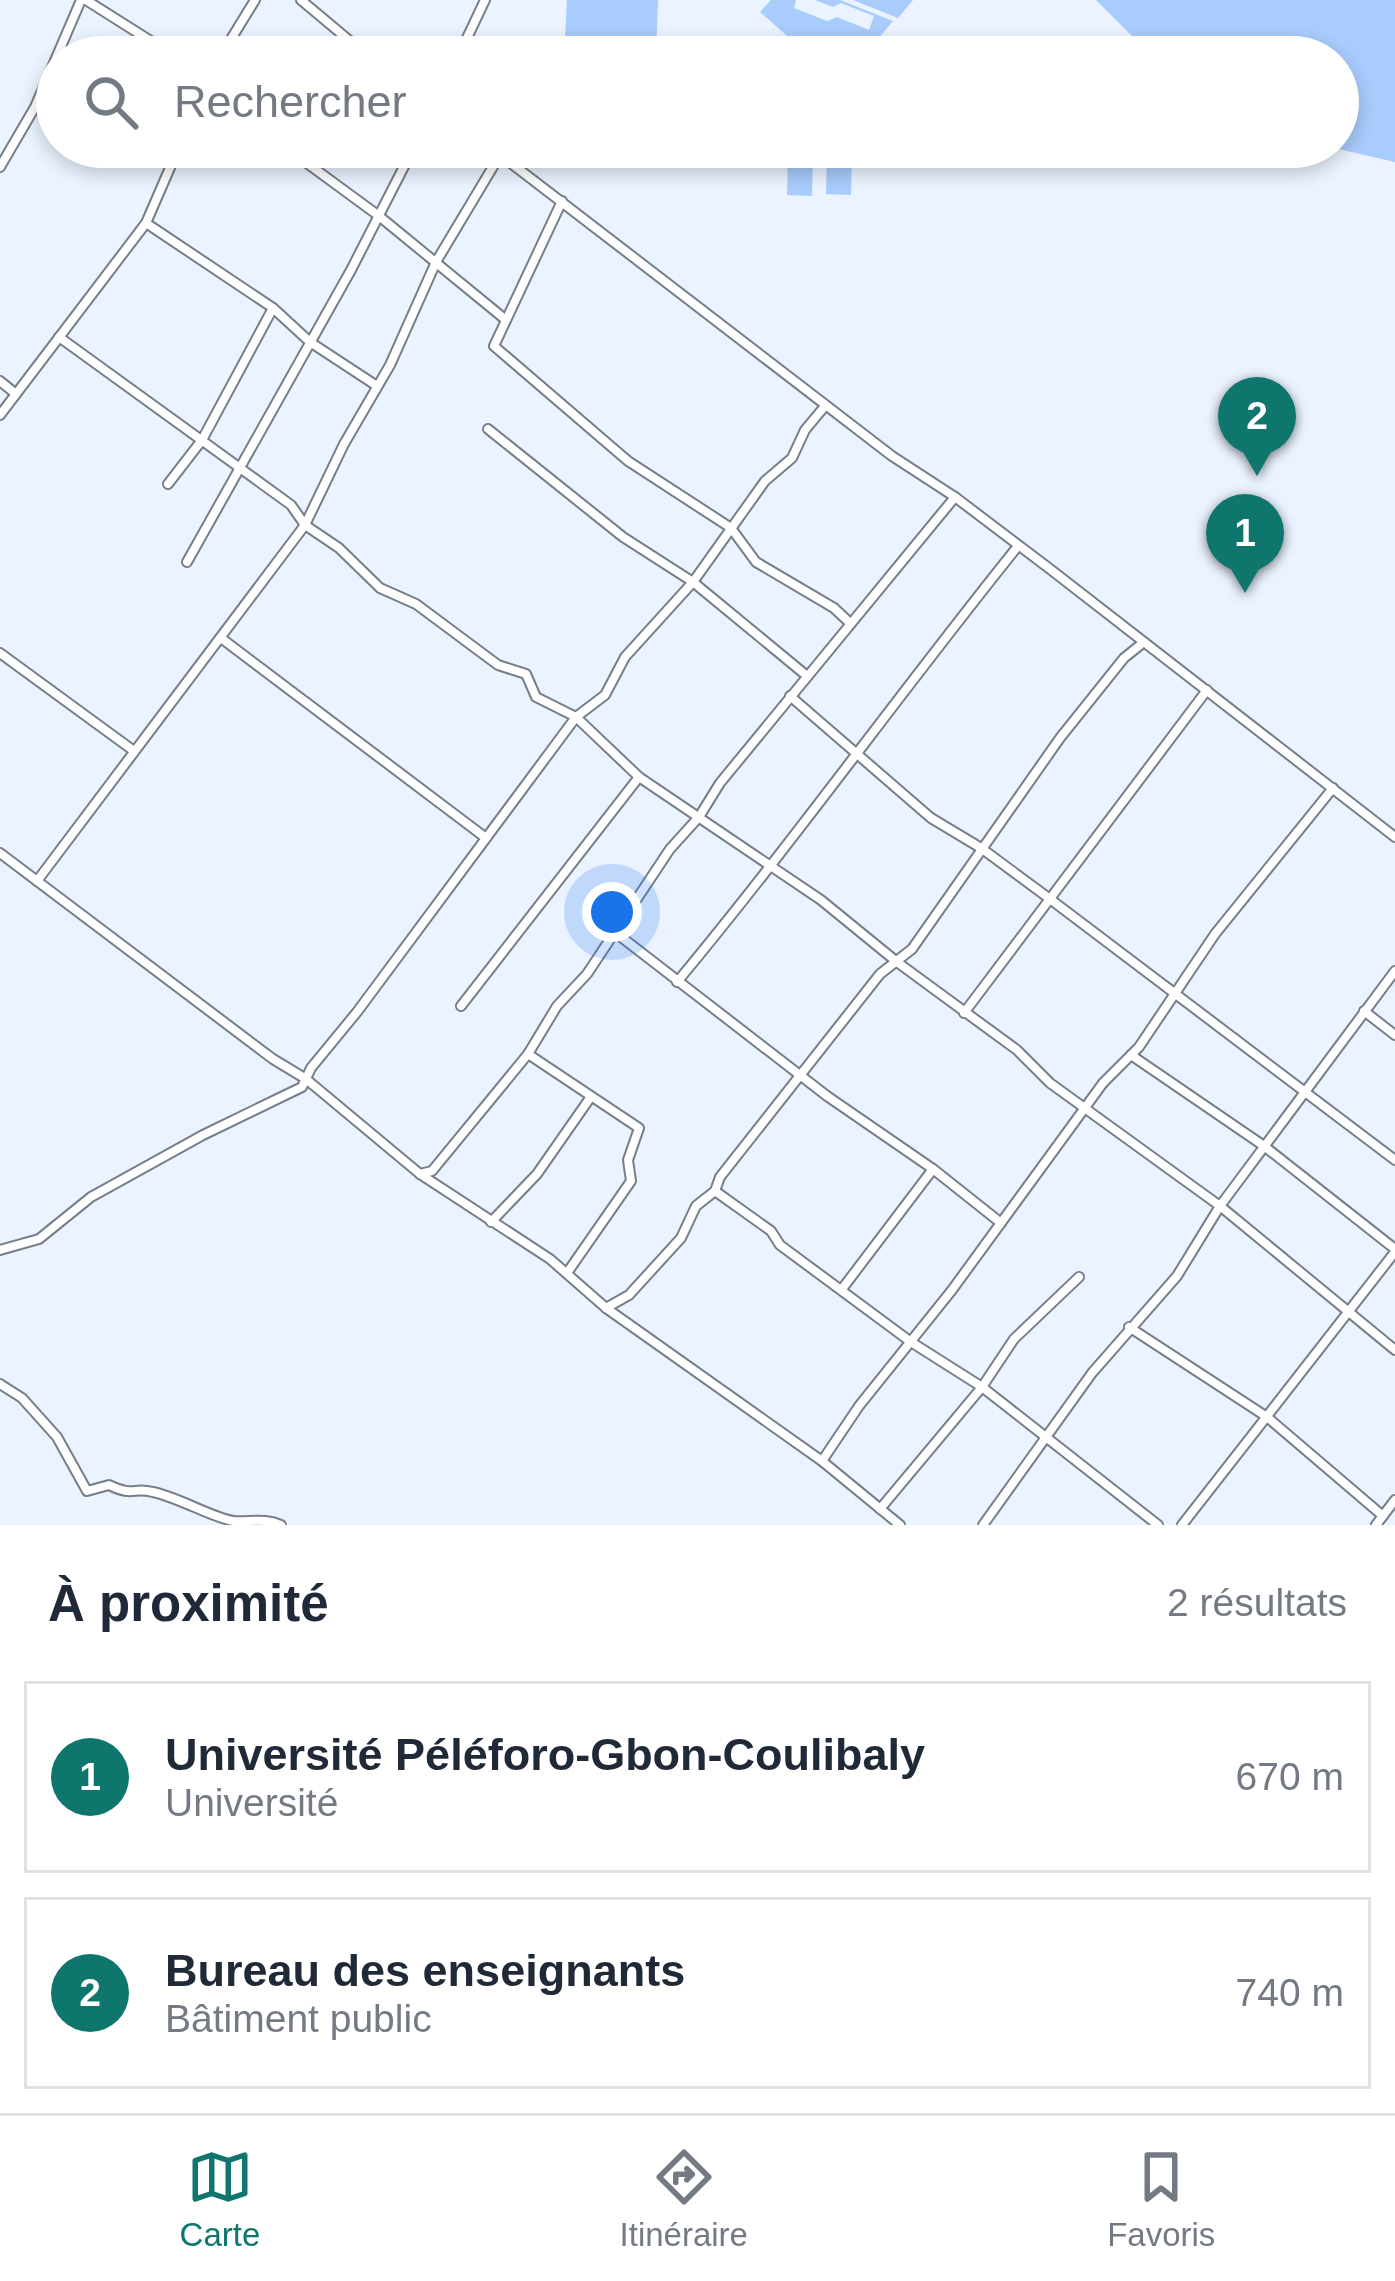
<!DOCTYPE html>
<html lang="fr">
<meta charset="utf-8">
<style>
body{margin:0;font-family:Arial,sans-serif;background:#f6f6f7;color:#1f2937}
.you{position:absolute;left:612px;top:912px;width:42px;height:42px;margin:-30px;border:9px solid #fff;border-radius:50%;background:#1a73e8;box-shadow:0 0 0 18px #1a73e833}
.badge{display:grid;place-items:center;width:78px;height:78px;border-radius:50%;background:#0f766e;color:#fff;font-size:39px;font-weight:700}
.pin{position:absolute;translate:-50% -99px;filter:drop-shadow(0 3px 6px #0008)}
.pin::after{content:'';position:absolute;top:63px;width:42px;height:36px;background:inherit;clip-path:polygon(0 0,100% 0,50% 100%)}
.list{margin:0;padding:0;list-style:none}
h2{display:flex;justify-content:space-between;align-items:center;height:156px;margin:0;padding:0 48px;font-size:51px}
h2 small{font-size:39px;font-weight:400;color:#747a83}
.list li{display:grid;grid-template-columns:78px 1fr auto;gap:36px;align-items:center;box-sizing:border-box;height:192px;margin:0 24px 24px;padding:0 24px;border:3px solid #e0e1e3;border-radius:0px}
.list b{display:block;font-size:45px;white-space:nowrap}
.list p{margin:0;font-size:39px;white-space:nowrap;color:#747a83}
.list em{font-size:39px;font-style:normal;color:#747a83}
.icon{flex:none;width:66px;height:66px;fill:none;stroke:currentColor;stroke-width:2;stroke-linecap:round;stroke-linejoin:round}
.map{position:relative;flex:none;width:1395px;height:1525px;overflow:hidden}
.search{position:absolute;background:#fff;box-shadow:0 6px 18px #0003;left:36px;right:36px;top:36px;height:132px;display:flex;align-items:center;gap:30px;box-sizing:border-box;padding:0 42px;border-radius:66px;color:#747a83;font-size:45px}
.sheet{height:588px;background:#fff}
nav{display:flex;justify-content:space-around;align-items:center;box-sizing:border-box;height:168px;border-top:3px solid #e0e1e3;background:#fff;font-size:33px;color:#747a83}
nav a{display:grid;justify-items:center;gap:6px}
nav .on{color:#0f766e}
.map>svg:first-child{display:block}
.green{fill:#a8ccfc}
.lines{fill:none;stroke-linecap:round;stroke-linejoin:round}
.minor-casing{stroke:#767e89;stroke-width:12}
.minor{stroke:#fff;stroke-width:8}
</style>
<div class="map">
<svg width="1395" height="1525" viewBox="0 0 1395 1525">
<rect width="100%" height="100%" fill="#eaf3ff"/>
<!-- green -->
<g class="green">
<path d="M 567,0 L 658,0 L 656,57 L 564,57 Z"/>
<path d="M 771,0 L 796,0 L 794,8 L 827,21 L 837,17 L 869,30 L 874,16 L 841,3 L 833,7 L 815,0 L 840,0 L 893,21 L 863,57 L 811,57 L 760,12 Z"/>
<path d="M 853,0 L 913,0 L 898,18 Z"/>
<path d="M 1096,0 L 1395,0 L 1395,162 L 1330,147 L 1338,147 L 1338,57 L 1153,57 Z"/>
<path d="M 827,150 L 852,151 L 851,195 L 826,194 Z"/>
<path d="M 788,151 L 813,151 L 812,196 L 787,195 Z"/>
</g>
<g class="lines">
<!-- minor casing -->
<g class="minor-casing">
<g id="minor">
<path d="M 86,0 L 176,57"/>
<path d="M 301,0 L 369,57"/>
<path d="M 220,57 L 255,0"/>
<path d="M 458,57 L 485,0"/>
<path d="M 285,147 L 379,216 L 506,320"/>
<path d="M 490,147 L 892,456 L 955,497 L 1050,569 L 1395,837"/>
<path d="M 0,167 L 35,107 L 81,0"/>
<path d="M 562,201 L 494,346 L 628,461 L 731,528 L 756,562 L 834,608 L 850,623"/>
<path d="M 146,223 L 273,308 L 310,342 L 377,386"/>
<path d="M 59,337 L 291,505 L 305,525 L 339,548 L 380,588 L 416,604 L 498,665 L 526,674 L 536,697 L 576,717 L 639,777 L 821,900 L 897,962 L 1017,1050 L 1050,1083 L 1220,1206 L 1395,1350"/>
<path d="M 0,381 L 16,394"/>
<path d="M 0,415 L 146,223 L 179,147"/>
<path d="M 488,429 L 623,537 L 693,582 L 807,676"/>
<path d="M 168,484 L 202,440 L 273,308"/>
<path d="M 187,562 L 351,270 L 414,147"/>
<path d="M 221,638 L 486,838"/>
<path d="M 0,653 L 134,751"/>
<path d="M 790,696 L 931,818 L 981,848 L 1050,899 L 1395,1160"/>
<path d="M 0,853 L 273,1059 L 306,1079 L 420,1174 L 550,1259 L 606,1308 L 822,1461 L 900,1525"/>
<path d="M 37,881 L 305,525 L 344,444 L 390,365 L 436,262 L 500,155"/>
<path d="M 616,933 L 827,1096 L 933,1169 L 1001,1223"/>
<path d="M 677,982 C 795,840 902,690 1018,546"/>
<path d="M 461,1006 L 639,777"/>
<path d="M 1364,1011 L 1395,1035"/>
<path d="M 964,1013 L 1207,690"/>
<path d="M 528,1054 L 639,1128 L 628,1160 L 631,1181 L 567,1273"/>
<path d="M 1131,1055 L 1264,1146 L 1395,1249"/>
<path d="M 420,1174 L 432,1171 L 528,1054 L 557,1006 L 587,974 L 670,849 L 699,817 L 720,783 L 955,497"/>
<path d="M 715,1191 L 771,1231 L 780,1245 L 911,1342 L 982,1387 L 1158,1525"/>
<path d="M 491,1222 L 537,1174 L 590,1098"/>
<path d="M 0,1250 L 39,1239 L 91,1197 L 203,1135 L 302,1087 L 311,1068 L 357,1012 L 576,717 L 605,695 L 625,657 L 693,582 L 765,481 L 792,458 L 805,430 L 825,406"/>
<path d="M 842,1289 L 933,1169"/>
<path d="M 606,1308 L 629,1295 L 681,1238 L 696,1206 L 715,1191 L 720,1177 L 880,974 L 912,949 L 1060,738 L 1124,658 L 1144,642"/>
<path d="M 1129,1327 L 1267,1417 L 1383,1516"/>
<path d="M 0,1384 L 22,1398 L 57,1437 L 87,1491 L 109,1485 C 134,1497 132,1487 153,1492 C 178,1497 215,1519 234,1521 C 251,1522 266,1518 281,1525"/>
<path d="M 822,1461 L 859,1406 L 952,1290 L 1103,1083 L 1139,1047 L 1215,934 L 1333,788"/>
<path d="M 880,1509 L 982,1387 L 1014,1339 L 1079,1277"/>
<path d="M 983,1525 L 1092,1373 L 1177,1276 L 1220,1206 L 1395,971"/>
<path d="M 1182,1525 L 1395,1252"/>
<path d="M 1376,1525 L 1395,1500"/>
</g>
</g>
<!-- minor -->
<use href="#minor" class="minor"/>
</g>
</svg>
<div class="you"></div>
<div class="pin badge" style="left:1245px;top:593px">1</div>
<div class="pin badge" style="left:1257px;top:476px">2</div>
<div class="search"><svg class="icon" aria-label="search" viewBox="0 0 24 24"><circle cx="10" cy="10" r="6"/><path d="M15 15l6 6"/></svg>Rechercher</div>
</div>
<section class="sheet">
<h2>À proximité<small>2 résultats</small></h2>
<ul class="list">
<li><span class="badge">1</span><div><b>Université Péléforo-Gbon-Coulibaly</b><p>Université</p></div><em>670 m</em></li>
<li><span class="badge">2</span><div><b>Bureau des enseignants</b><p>Bâtiment public</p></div><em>740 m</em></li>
</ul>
</section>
<nav>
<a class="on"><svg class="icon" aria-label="map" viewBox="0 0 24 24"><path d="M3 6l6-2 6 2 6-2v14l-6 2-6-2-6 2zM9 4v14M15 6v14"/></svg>Carte</a>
<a><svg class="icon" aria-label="directions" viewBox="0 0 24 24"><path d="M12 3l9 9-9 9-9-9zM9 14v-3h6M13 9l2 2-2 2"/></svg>Itinéraire</a>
<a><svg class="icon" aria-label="saved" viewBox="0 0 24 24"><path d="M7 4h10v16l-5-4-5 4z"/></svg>Favoris</a>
</nav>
